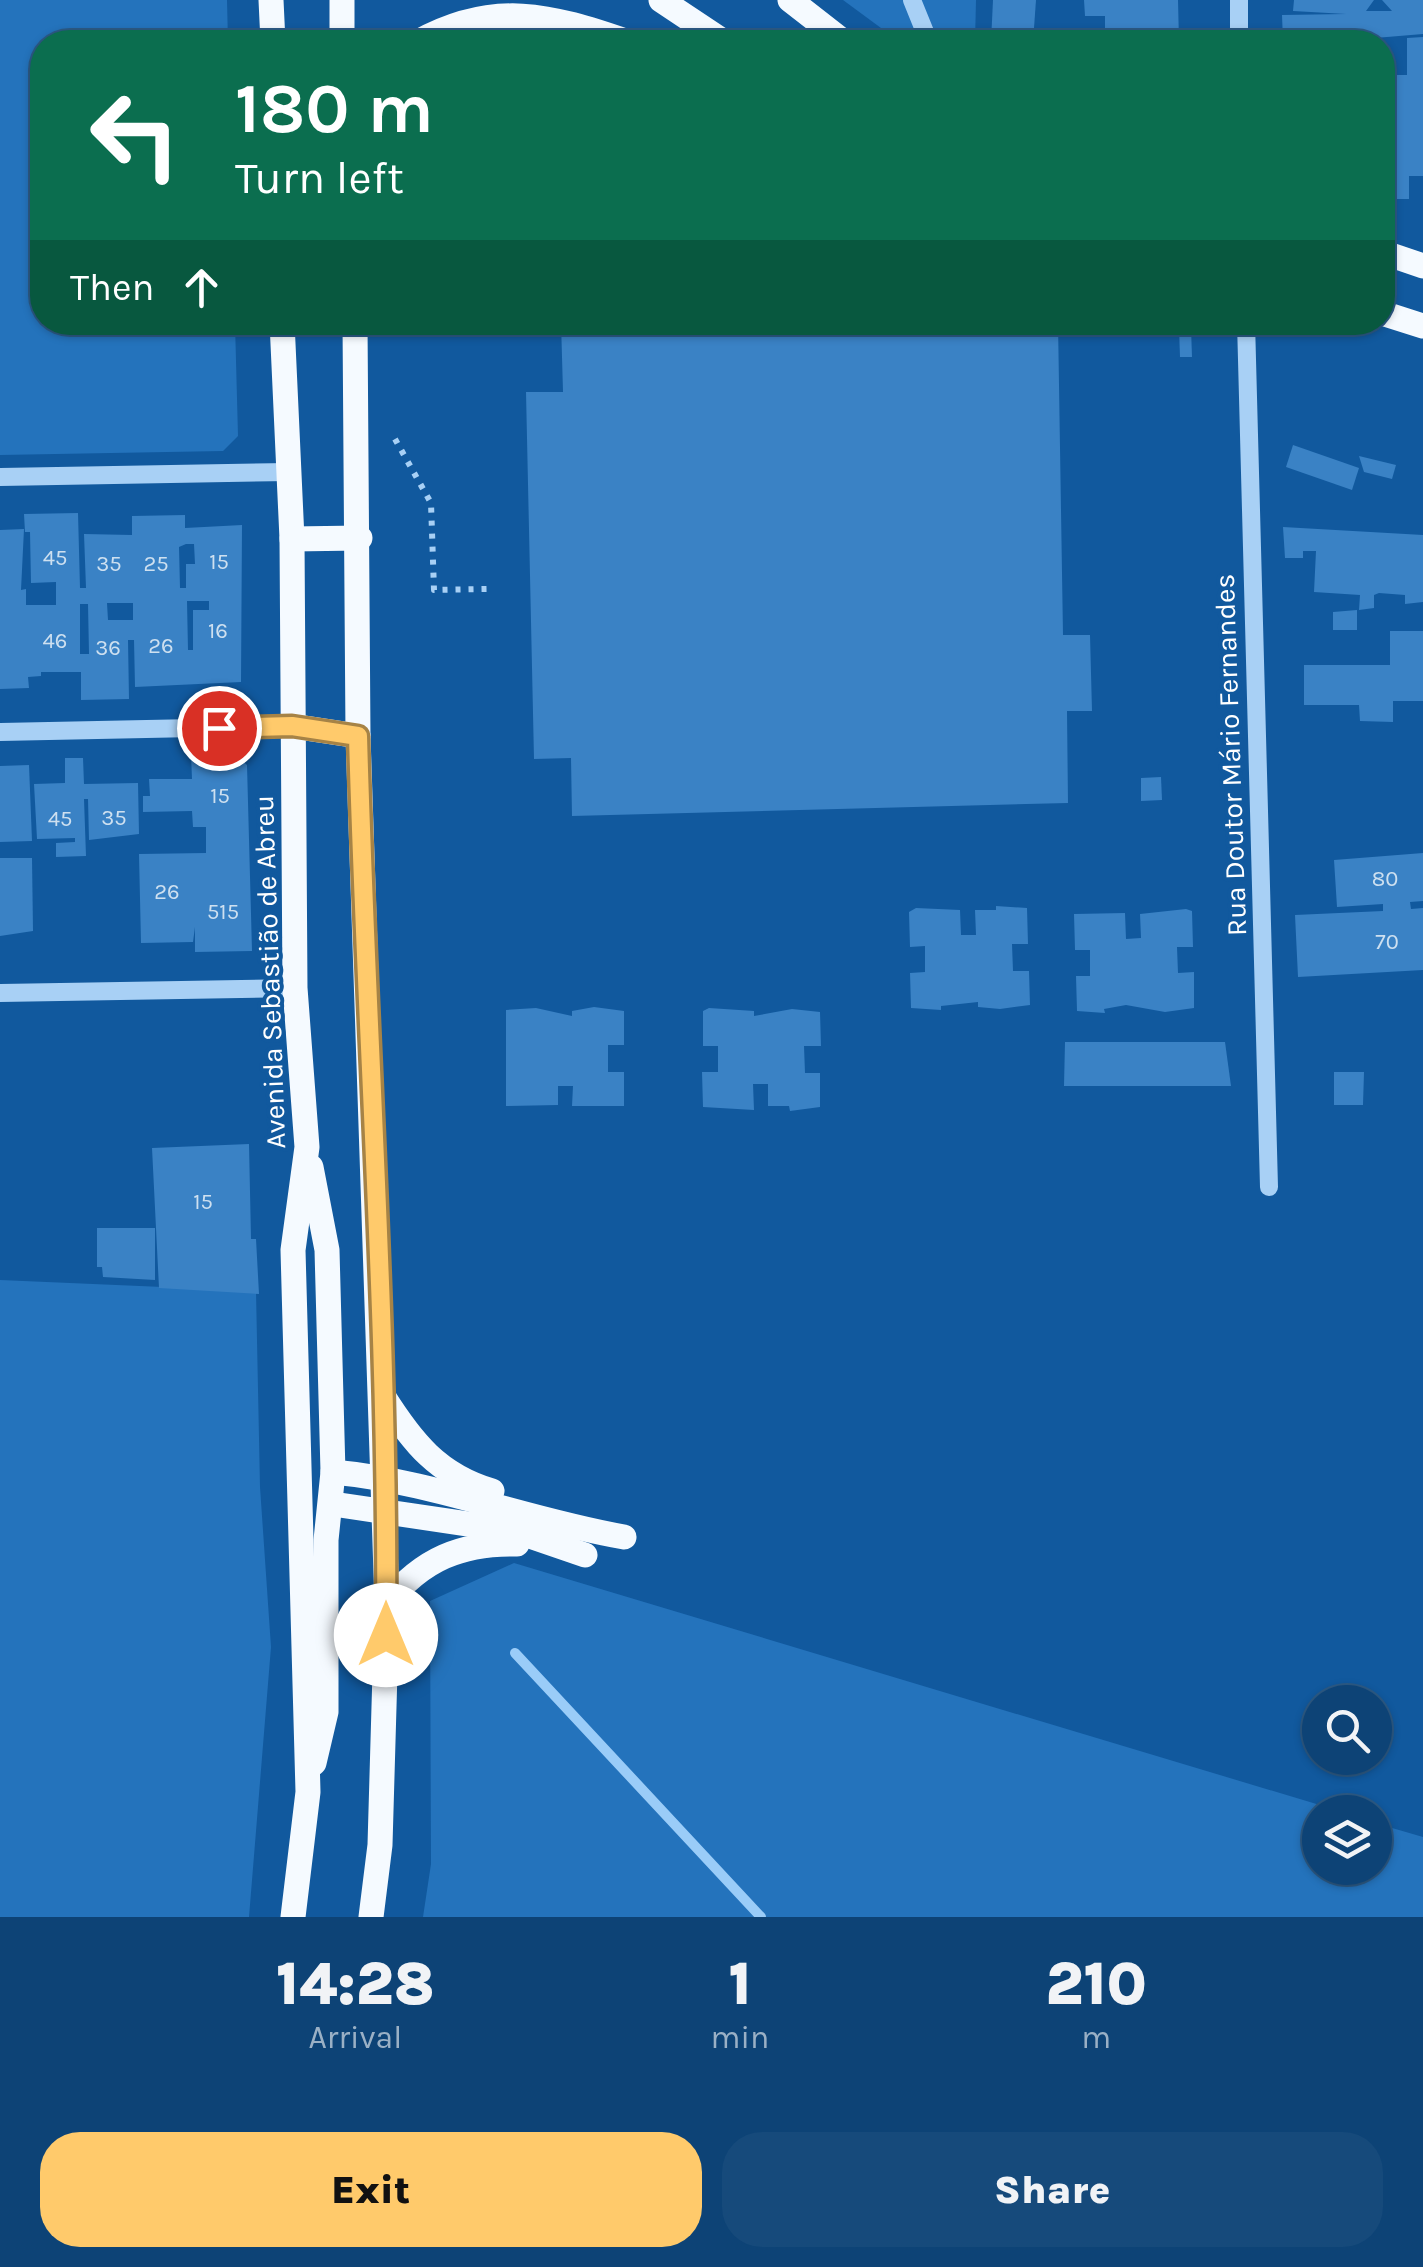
<!DOCTYPE html>
<meta charset="utf-8">
<style>
body{margin:0;font-family:Karla,sans-serif;background:#164a7b;color:#f1f3f6;height:100vh;display:flex;flex-direction:column;font-size:38px;white-space:nowrap}
*{box-sizing:border-box;margin:0}
p{font-size:32px;color:#9ab0c5}
.icon{flex:none;width:55px;height:55px;fill:none;stroke:currentColor;stroke-width:2;stroke-linecap:round;stroke-linejoin:round}
.map{position:relative;height:1917px;overflow:hidden}
.side{display:flex;flex-direction:column;background:#0d4376;flex:1}
.side>*{flex:none}
.hud{position:absolute;left:30px;top:30px;width:1365px;height:305px;border-radius:40px;box-shadow:0 2px 8px #0004,0 0 0 2px #2d5c88;background:#0b6e4f;color:#fff;overflow:hidden}
.buttons{position:absolute;left:1302px;top:1685px;display:grid;gap:20px}
.buttons a{display:grid;place-items:center;width:90px;height:90px;border-radius:50%;background:#0d4376;box-shadow:0 2px 8px #0004,0 0 0 2px #2d5c88;font-size:50px}
.pin{position:absolute;display:grid;place-items:center;width:85px;height:85px;color:#fff;margin:-42px;border:5px solid #fff;border-radius:50%;box-shadow:0 2px 10px #0007}
.me{position:absolute;width:110px;margin:-55px;rotate:0deg;stroke-linejoin:round;filter:drop-shadow(0 0 8px #0008)}
.turn{display:flex;align-items:center;gap:35px;height:210px;padding:0 40px;font-size:45px}
.turn .icon{width:130px;height:130px;stroke-width:2.5}
.turn b{display:block;font-size:70px;line-height:85px}
.then{display:flex;align-items:center;height:95px;padding:0 40px;background:#0003;gap:20px;font-size:38px}
.eta{display:flex;justify-content:space-evenly;align-items:center;height:170px;text-align:center}
.eta b{font-size:60px;font-weight:800;line-height:70px}
.primary-button{display:flex;gap:20px;margin-top:auto;padding:20px 40px}
.primary-button a{flex:1;height:115px;border-radius:40px;background:#ffca6b;color:#111;font-size:40px;font-weight:800;line-height:115px;text-align:center}
.primary-button a+a{background:#164a7b;color:#f1f3f6}
.map>svg:first-child{display:block}
</style>
<div class="map">
<svg width="1423" height="1917" viewBox="0 0 1423 1917">
<rect width="100%" height="100%" fill="#11599e"/>
<g fill="#2473bc">
<path d="M0,0H227L228,42H42V322L235,323L238,436L223,451L0,455Z"/>
<path d="M843,0H976L975,42H900Z"/>
<path d="M0,1280L256,1291L260,1487L271,1647L249,1917H0Z"/>
<path d="M514,1563L1343,1812H1320V1868H1375V1823L1423,1837V1917H423L431,1864L430,1601Z"/>
</g>
<g fill="none" stroke-linecap="round" stroke-linejoin="round">
<path stroke="#9accf8" stroke-width="10" d="M515,1653L761,1917"/>
</g>
<g fill="#3a82c5" fill-rule="evenodd">
<path d="M993,0H1036L1033,42H991Z"/>
<path d="M1084,0H1178L1179,42H1105V16H1085Z"/>
<path d="M1294,0H1374L1366,11H1392L1382,0H1423V34L1375,38V42H1287L1283,41L1282,15L1346,14L1293,11Z"/>
<path d="M1423,37V176H1409V199H1383L1382,75H1407V38Z"/>
<path d="M561,322H1058L1063,635H1090L1092,711H1067L1068,803L572,816L571,758L534,759L526,392H563Z"/>
<path d="M1179,328H1191L1192,357H1180Z"/>
<path d="M1293,445L1359,468L1352,490L1286,467Z"/>
<path d="M1359,456L1396,465L1392,479L1364,472Z"/>
<path d="M78,513L80,588H86L84,534L132,535V516L185,515V528L242,525L241,682L135,687L134,640H128L129,699L81,700V672H41V676L28,677L29,688L0,689V530L24,529L21,590L26,589V605H56V582L31,583L30,532H25L24,514ZM186,544H194L195,564H186V588H180L179,547ZM187,601H209V610H193V650H188ZM107,603H133V620H108ZM80,604H88L89,654H80Z"/>
<path d="M1283,527L1423,535V602L1405,604V595L1379,593L1374,595V608L1359,610L1360,595L1314,592L1316,551H1303V558H1285Z"/>
<path d="M1357,610V630H1333V612Z"/>
<path d="M1390,631H1423V701H1393V722L1360,721L1359,705H1304V665H1390Z"/>
<path d="M234,753L247,765L252,951L195,952V927L193,942L141,943L139,854L206,853V827H193L192,811L143,812V796H150L149,779H192L191,754Z"/>
<path d="M65,758H83L84,784L138,783L139,834L89,840L88,799H84L86,856L56,857V843L75,842V838L37,839L34,784L65,783Z"/>
<path d="M29,765L32,841L0,842V766Z"/>
<path d="M1161,777L1162,800L1141,801V778Z"/>
<path d="M1423,853V901L1410,902L1411,909L1423,908V970L1298,977L1295,915L1383,911V904L1337,907L1334,860Z"/>
<path d="M0,858H32L33,931L0,936Z"/>
<path d="M996,906L1027,908L1028,944H1012L1013,971H1029L1030,1005L1000,1009L978,1007V1002L941,1006V1010L911,1008L910,973L925,972V946L910,947L909,912L916,908L960,910L961,935H976L975,910H996Z"/>
<path d="M1186,909L1192,911L1193,947H1177L1178,973L1194,972V1008L1165,1012L1126,1005L1104,1009L1105,1013L1077,1011L1076,976H1090V950H1075L1074,914L1125,913L1126,939L1141,938L1140,914Z"/>
<path d="M594,1007L624,1011V1045H608V1072H624V1106H572L573,1086H558V1105L506,1106V1010L536,1008L572,1016V1011Z"/>
<path d="M709,1008L754,1011V1016L792,1009L820,1012L821,1046H804L805,1073H820V1107L790,1111L789,1106H768V1084H753L754,1110L703,1107L702,1072H718V1046H703V1011Z"/>
<path d="M1065,1042H1225L1231,1086H1064Z"/>
<path d="M1334,1072H1364L1363,1105H1334Z"/>
<path d="M249,1144L251,1239H256L259,1294L159,1288L152,1148Z"/>
<path d="M97,1228H155V1280L103,1277L102,1267H97Z"/>
</g>
<g fill="none" stroke-linecap="round" stroke-linejoin="round">
<path stroke="#a8d0f5" stroke-width="6" stroke-dasharray="5 8" stroke-linecap="butt" d="M395,439L431,503L434,590L488,589"/>
<g stroke="#a8d0f5" stroke-width="18">
<path d="M912,0L929,42"/>
<path d="M1239,0V42"/>
<path d="M1246,322L1269,1187"/>
<path d="M0,477L289,472"/>
<path d="M0,732L292,726"/>
<path d="M0,993L295,988"/>
</g>
<g stroke="#f5faff" stroke-width="25">
<path d="M271,0L273,42"/>
<path d="M342,0V42"/>
<path d="M661,0L724,42"/>
<path d="M790,0L844,42"/>
<path d="M418,42C494,0 550,15 628,42"/>
<path d="M1382,252L1423,266"/>
<path d="M1382,313L1423,326"/>
<path d="M282,322L292,539L295,988L307,1147L293,1250L308,1792L293,1917"/>
<path d="M355,322L358,736L387,1603L380,1845L371,1917"/>
<path d="M292,539L360,538"/>
<path d="M292,726L358,736"/>
<path d="M311,1167L327,1250L333,1472L326,1540V1712L314,1763"/>
<path d="M383,1396C412,1442 438,1475 492,1491"/>
<path d="M333,1472C432,1481 526,1520 624,1537"/>
<path d="M333,1504L515,1531L585,1555"/>
<path d="M387,1603C422,1559 461,1543 517,1544"/>
</g>
</g>
<g fill="none" stroke-linecap="round" stroke-linejoin="round">
<defs>
<path id="route" d="M219,728L292,726L358,736C366,1035 389,1335 386,1635"/>
</defs>
<use href="#route" stroke="#a68346" stroke-width="25"/>
<use href="#route" stroke="#ffca6b" stroke-width="18"/>
</g>
<g text-anchor="middle" stroke-width="8" stroke-linejoin="round" paint-order="stroke">
<g font-size="22" fill="#cee0f0">
<text x="55" y="565">45</text>
<text x="219" y="569">15</text>
<text x="109" y="571">35</text>
<text x="156" y="571">25</text>
<text x="218" y="638">16</text>
<text x="55" y="648">46</text>
<text x="161" y="653">26</text>
<text x="108" y="655">36</text>
<text x="220" y="803">15</text>
<text x="114" y="825">35</text>
<text x="60" y="826">45</text>
<text x="1385" y="886">80</text>
<text x="167" y="899">26</text>
<text x="223" y="919">515</text>
<text x="1387" y="949">70</text>
<text x="203" y="1209">15</text>
</g>
<g font-size="28" fill="#fff" stroke="#11599e">
<text transform="translate(1230 755) rotate(-92)" y="10">Rua Doutor Mário Fernandes</text>
<text transform="translate(269 972) rotate(-92)" y="10">Avenida Sebastião de Abreu</text>
</g>
</g>
</svg>
<div class="buttons">
<a><svg class="icon" aria-label="search" viewBox="0 0 24 24"><circle cx="10" cy="10" r="6"/><path d="M15 15l6 6"/></svg></a>
<a><svg class="icon" aria-label="layers" viewBox="0 0 24 24"><path d="M12 4l9 5-9 5-9-5zM3 14l9 5 9-5"/></svg></a>
</div>
<div class="pin" style="left:219px;top:728px;background:#d93025"><svg class="icon" aria-label="arrive" viewBox="0 0 24 24"><path d="M6 21V4h12l-3 4 3 4H6"/></svg></div>
<svg class="me" style="left:386px;top:1635px" viewBox="-20 -20 40 40"><circle r="19" fill="#fff"/><path d="M0-13L10 11 0 6-10 11z" fill="#ffca6b"/></svg>
<div class="hud">
<div class="turn"><svg class="icon" aria-label="left" viewBox="0 0 24 24"><path d="M17 20v-9H6M10 6l-5 5 5 5"/></svg><div><b>180 m</b>Turn left</div></div>
<div class="then">Then<svg class="icon" aria-label="ahead" viewBox="0 0 24 24"><path d="M12 20V5M6 11l6-6 6 6"/></svg></div>
</div>
</div>
<section class="side">
<div class="eta">
<div><b>14:28</b><p>Arrival</p></div>
<div><b>1</b><p>min</p></div>
<div><b>210</b><p>m</p></div>
</div>
<div class="primary-button"><a>Exit</a><a>Share</a></div>
</section>
